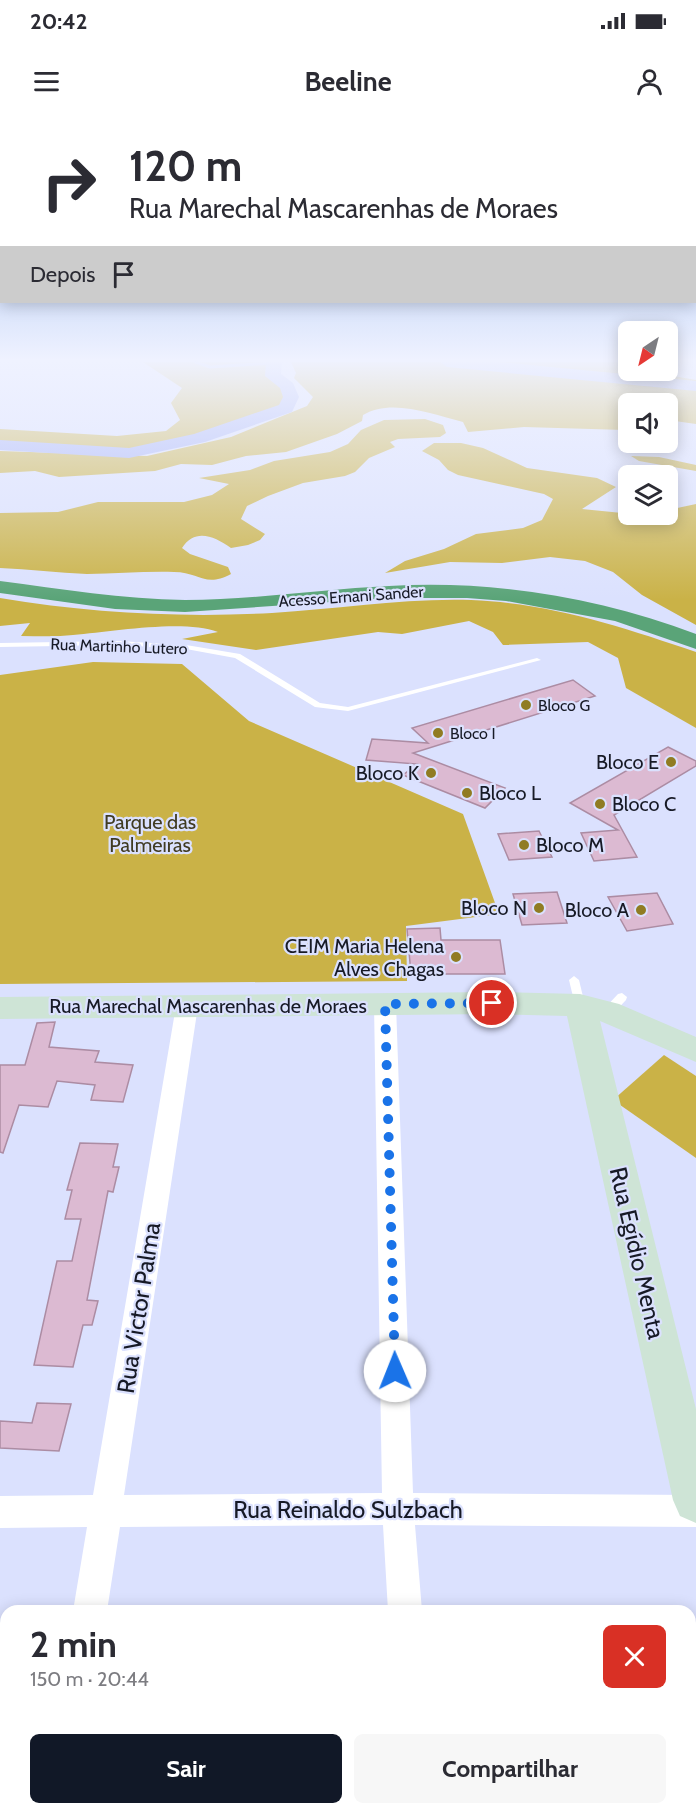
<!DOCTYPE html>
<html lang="pt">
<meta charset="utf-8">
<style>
body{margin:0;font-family:Cabin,sans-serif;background:#f7f7f7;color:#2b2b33;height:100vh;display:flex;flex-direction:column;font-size:22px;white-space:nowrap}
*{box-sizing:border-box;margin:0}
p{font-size:20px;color:#7c7c81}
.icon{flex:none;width:33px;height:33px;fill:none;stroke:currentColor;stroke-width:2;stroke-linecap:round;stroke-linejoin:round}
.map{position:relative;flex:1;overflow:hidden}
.drawer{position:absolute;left:0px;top:1485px;width:696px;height:210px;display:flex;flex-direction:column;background:#fff;border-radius:18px 18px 0 0;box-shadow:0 3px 15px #0003}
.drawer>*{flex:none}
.hud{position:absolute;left:0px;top:0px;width:696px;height:183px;box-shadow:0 3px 15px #0003;background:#fff;color:#2b2b33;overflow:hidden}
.needle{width:39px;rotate:215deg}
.tools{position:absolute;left:618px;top:201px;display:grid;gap:12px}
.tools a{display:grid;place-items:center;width:60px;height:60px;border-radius:9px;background:#fff;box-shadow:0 3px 15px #0003;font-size:30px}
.pin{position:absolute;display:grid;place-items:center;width:51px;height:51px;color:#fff;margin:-26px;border:3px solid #fff;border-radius:50%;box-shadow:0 2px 6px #0007}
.me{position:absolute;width:66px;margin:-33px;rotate:359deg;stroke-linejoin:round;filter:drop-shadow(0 0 4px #0008)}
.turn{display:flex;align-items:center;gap:21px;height:126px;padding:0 30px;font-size:27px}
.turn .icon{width:78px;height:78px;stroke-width:2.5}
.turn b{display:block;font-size:42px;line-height:51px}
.then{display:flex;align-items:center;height:57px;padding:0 30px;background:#0003;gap:12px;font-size:22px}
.round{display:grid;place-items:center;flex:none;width:63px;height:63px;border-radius:9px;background:#f7f7f7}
.headline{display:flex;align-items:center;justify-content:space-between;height:102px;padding:0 30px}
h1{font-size:36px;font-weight:700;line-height:45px}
.cta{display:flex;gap:12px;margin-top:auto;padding:12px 30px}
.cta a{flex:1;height:69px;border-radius:9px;background:#111827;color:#fff;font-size:24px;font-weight:700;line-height:69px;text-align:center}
.cta a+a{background:#f7f7f7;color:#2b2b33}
.status{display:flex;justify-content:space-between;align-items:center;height:42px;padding:0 30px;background:#fff;direction:ltr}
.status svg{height:16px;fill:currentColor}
header{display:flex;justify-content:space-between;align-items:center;height:78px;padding:0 30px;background:#fff;font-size:27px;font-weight:700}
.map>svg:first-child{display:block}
</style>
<div class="status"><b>20:42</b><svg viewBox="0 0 49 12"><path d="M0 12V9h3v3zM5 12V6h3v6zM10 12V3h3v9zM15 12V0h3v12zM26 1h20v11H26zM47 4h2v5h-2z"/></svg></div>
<header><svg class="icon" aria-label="menu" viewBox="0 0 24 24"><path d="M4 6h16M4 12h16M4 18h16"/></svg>Beeline<svg class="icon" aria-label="person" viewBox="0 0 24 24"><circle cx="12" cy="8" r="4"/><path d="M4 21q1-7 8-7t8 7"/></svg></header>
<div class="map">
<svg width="696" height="1695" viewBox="0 0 696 1695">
<rect width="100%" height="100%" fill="#dbe1fe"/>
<g fill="#cab247">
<path d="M143,242H274L273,256L287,266L291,277L286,288L199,318L129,333L0,325V309L117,316L166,311L180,300L171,283L182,268Z"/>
<path d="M291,242H628V250L645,251L696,260V304L668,300V284H628V308L625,310L524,307L468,312L463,302C432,294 391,278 363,295L362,301L337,314L286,332L246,336L212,345L181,344L155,351L59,357L35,351L0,353V331L147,336L231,317L307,286L313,277L294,258L296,253Z"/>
<path d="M425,299L443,305L446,313L440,317L398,319L390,322L395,327L369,338L355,352L345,356L303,363L268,376L247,386L241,399L265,414L260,420L248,425L231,428C214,416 195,408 182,428L190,434L228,447L231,454C205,468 199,452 174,452C146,451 116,454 87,454C58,453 29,449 0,448V393L58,392L98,382H184L212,375L229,364L199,358L250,350L274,341L330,332L348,324L361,310L384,300Z"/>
<path d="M434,323H461L483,328L527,348L597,358L616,367L582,389L642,395L668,394V390L696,384V505L642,475L613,452L585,441L550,437L502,443L450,442L385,453L405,441L444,429L476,414L523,408L542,400L553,379L544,374L458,355L448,350L439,340L422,331Z"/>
<path d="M631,336L659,337L696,345V351L639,341Z"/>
<path d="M0,478C90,493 181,498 272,493C339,489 404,478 471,480C549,483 623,507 696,532V608L626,568L618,538L588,522L503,525L493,512L469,501L402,514L378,512L256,530L182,519L218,512C182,499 113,512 73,515C56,517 39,516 21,516L30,503L0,506Z"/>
<path d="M93,542L182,544L249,601L463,694L499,794L406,806L407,861L0,864V555Z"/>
<path d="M664,935L696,956V1038L613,980Z"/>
</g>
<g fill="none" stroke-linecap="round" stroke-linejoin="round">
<path stroke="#a4b0f6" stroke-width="3" d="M196,242L210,247L273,243"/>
<g fill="#a4b0f6" fill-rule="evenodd">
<path d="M266,242H282L281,254L293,263L299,277L292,292L205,322L129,338L0,330V320L129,328L194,314L279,285L283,277L280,268L265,256Z"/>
<path d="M440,242H499L696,261V271L447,247Z"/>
</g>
</g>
<g fill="#dcbad2" stroke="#ac8ca3" stroke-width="1.5">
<path d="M573,560L595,576L413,633L505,668L485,688L403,655L417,644L366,640L372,619L428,623L412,608Z"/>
<path d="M668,627L696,641V646L614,695L637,737L594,741L581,713L618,710L570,683Z"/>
<path d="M539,711L552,737L509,740L498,714Z"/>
<path d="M557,772L567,803L522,805L513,774Z"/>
<path d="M657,773L673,804L627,811L608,777Z"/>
<path d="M440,808L441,820H500L505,854H411L407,809Z"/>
<path d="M55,902L49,927L99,931L95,942L133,945L123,982L91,980L95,965L57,961L48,987L19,985L3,1033L0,1032V945H25L37,903Z"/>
<path d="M80,1023L118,1024L113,1047H119L113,1072L108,1071L87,1180L98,1181L92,1205H83L73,1247L34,1245L57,1141H72L81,1099H65L72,1070H67Z"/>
<path d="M37,1283L71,1284L59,1331L0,1328V1301L32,1303Z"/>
</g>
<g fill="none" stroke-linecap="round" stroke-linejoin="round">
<g fill="#fff" fill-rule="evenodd">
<path d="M118,521L186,525L240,534L320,583L348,587L537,538L541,540L348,591L315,587L235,538L186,529L118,525L0,527V523Z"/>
<path d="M574,856L579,860L585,885L584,888H576L575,885L569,860Z"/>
<path d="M622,873L627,877L626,880L612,895H604L603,892L604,889L618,874Z"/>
</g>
<g fill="#fff" fill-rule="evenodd">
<path d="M385,876L393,878L396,884L413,1373L696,1375V1407L415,1405L422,1491H388L383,1405L120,1407L107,1491H73L87,1407L0,1408V1376L93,1375L176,886L179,880L187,878L195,880L198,886L124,1375L382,1373L374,884L377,878Z"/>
<path d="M39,1689H77L76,1695H38Z"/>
<path d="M398,1689H436L437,1695H399Z"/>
</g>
<path fill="#cee4d6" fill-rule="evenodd" d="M492,872L580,874L619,884L696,917V942L600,901L696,1289V1403L680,1396L673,1380L567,896L492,894L0,899V877Z"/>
<path fill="#5aa478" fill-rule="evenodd" d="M0,461C61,469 123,479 185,480C253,480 321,469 389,466C494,460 598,477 696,514V529L615,501L506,481L467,478H389L185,492L115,489L0,473Z"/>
</g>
<linearGradient id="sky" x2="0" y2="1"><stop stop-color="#8db2ee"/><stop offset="0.5" stop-color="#eff2ff"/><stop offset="1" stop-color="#eff2ff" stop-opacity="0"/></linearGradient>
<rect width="696" height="480" fill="url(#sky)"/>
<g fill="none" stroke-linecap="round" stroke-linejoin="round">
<path stroke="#1a73e8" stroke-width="10" stroke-dasharray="0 18" d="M395,1251L385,884L492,883"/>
</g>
<g fill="#907c23" stroke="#dbe1fe" stroke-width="2">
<circle cx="526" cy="585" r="6"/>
<circle cx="438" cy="613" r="6"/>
<circle cx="671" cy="642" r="6"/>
<circle cx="431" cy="653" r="6"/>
<circle cx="467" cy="673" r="6"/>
<circle cx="600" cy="684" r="6"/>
<circle cx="524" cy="725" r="6"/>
<circle cx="539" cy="788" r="6"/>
<circle cx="641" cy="790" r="6"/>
<circle cx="456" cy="837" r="6"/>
</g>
<g text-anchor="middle" stroke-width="4.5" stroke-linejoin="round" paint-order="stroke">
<g font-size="16" fill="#171a26" stroke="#dbe1fe">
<text transform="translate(351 476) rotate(-4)" y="6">Acesso Ernani Sander</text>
<text transform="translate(119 526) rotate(2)" y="6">Rua Martinho Lutero</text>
</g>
<g font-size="16" fill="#171a26" stroke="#dbe1fe" text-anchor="start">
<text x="538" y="591">Bloco G</text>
<text x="450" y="619">Bloco I</text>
</g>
<g font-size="20" fill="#171a26" stroke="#dbe1fe" text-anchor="end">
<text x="659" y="649">Bloco E</text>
<text x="419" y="660">Bloco K</text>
<text x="479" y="680" text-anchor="start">Bloco L</text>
<text x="612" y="691" text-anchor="start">Bloco C</text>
<text x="536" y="732" text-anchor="start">Bloco M</text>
<text x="527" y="795">Bloco N</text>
<text x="629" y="797">Bloco A</text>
<text x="444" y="833">CEIM Maria Helena<tspan x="444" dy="23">Alves Chagas</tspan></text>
</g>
<g font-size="20" fill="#403b22" stroke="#dbe1fe">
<text x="150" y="709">Parque das<tspan x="150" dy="23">Palmeiras</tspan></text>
</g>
<g font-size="20" fill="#171a26" stroke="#dbe1fe">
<text x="208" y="893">Rua Marechal Mascarenhas de Moraes</text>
</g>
<g font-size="24" fill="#171a26" stroke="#dbe1fe">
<text transform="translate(637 1133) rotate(77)" y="8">Rua Egídio Menta</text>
<text transform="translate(139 1188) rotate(-81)" y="8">Rua Victor Palma</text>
<text x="348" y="1398">Rua Reinaldo Sulzbach</text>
</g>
</g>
</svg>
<div class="tools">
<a><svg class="needle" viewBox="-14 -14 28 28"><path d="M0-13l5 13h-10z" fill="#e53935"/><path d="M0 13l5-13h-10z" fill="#7c7c81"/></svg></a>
<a><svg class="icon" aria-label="sound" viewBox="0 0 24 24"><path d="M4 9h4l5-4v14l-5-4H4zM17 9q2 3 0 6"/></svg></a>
<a><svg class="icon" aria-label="layers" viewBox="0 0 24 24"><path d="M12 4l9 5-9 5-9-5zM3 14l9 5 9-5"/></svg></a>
</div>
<div class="pin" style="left:492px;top:883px;background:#d93025"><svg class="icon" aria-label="arrive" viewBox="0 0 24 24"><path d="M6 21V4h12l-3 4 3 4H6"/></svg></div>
<svg class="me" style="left:395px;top:1251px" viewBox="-20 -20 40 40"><circle r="19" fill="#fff"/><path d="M0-13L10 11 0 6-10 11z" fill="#1a73e8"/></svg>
<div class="hud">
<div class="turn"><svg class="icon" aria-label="right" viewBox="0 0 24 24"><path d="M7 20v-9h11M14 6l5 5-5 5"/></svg><div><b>120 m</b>Rua Marechal Mascarenhas de Moraes</div></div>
<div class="then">Depois<svg class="icon" aria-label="arrive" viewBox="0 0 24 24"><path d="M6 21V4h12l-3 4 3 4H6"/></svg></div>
</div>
<section class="drawer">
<div class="headline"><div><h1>2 min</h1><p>150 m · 20:44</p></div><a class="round" style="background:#d93025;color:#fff"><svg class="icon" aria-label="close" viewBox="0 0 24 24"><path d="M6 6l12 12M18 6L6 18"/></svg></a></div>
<div class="cta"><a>Sair</a><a>Compartilhar</a></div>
</section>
</div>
